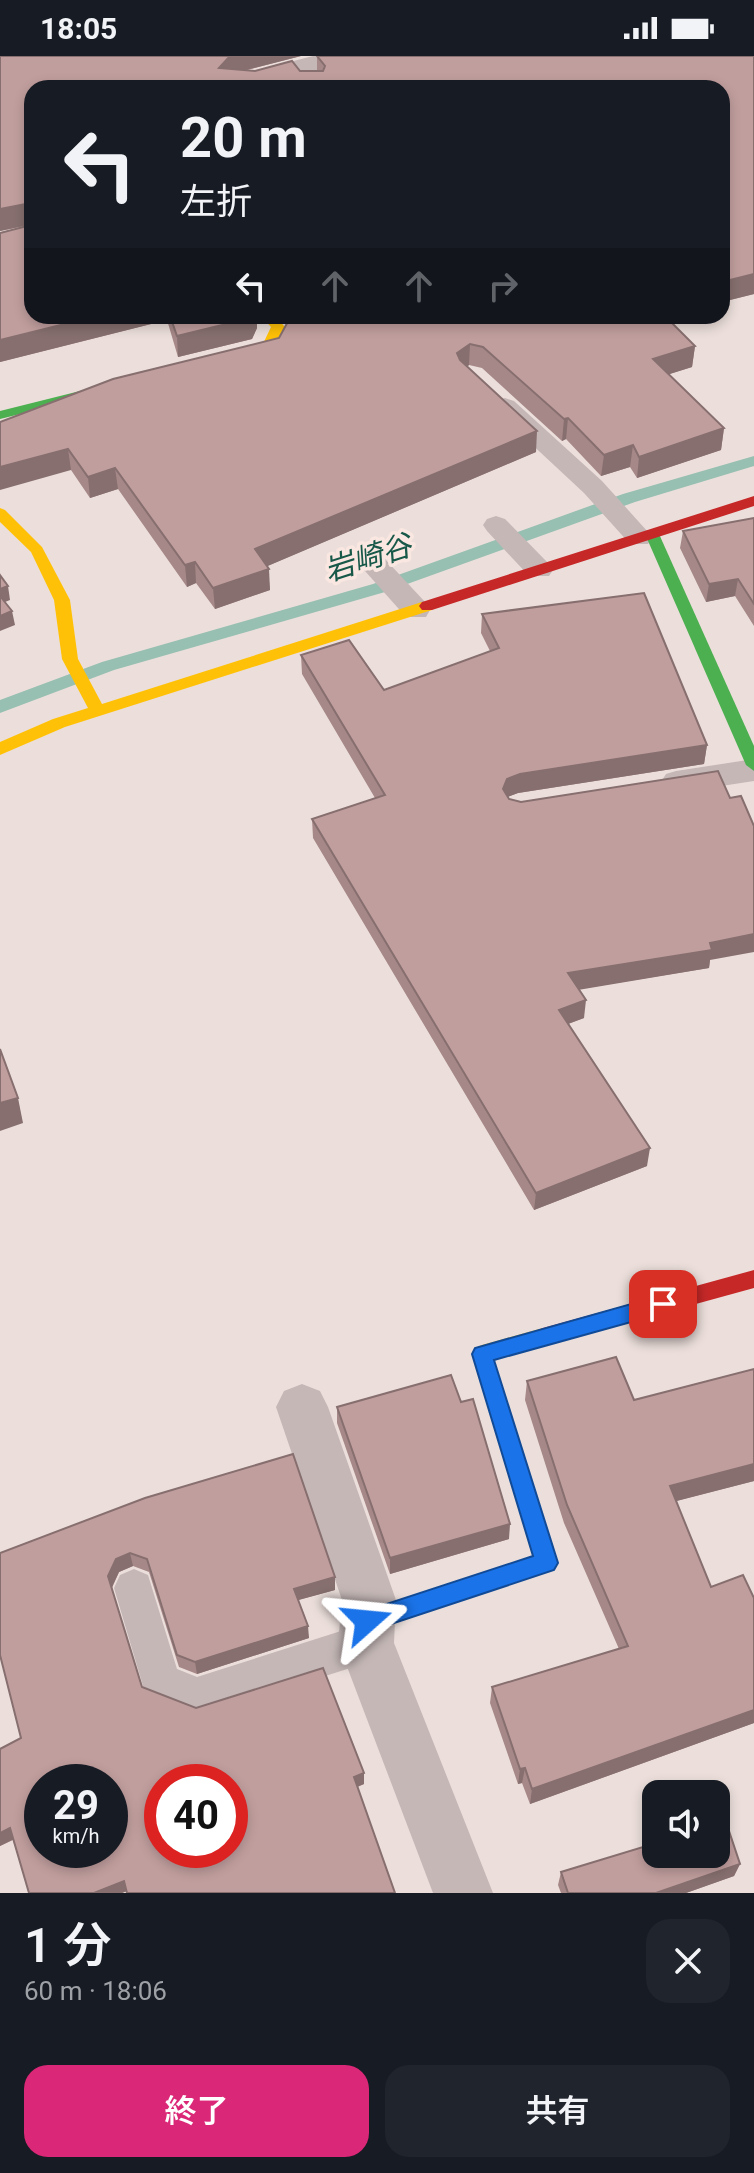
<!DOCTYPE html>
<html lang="ja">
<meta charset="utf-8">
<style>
body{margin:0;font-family:Roboto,"Noto Sans JP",sans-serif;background:#20242c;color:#f1f3f6;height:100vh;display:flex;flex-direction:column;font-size:30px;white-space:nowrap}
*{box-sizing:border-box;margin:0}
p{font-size:26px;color:#9ea1a6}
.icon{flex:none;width:44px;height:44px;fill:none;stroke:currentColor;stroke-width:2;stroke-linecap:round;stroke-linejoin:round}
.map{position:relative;height:1837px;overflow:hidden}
.drawer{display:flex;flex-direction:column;background:#171b24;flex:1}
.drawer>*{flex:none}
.banner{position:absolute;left:24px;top:24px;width:706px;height:244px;border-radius:24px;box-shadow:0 4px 12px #0003;background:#171b24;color:#f1f3f6;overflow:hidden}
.fabs{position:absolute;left:642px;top:1724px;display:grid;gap:16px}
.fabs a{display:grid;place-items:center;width:88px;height:88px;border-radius:16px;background:#171b24;box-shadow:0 4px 12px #0003;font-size:40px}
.speed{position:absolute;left:24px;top:1708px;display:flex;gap:16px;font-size:40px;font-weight:700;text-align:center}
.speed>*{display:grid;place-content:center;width:104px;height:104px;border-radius:50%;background:#171b24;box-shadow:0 4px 12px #0003;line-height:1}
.speed small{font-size:20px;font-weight:400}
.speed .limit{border:12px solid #d22;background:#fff;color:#111}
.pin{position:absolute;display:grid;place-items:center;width:68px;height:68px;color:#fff;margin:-34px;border-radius:16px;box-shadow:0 4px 12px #0006}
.me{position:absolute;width:88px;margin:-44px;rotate:72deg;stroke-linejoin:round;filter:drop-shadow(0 0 6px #0008)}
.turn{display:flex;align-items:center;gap:28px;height:168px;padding:0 24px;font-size:36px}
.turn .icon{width:104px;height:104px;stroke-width:2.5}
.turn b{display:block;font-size:56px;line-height:68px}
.lanes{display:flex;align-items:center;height:76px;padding:0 24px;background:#0003;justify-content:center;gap:40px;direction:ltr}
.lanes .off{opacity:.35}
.round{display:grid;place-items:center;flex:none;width:84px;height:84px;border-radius:24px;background:#20242c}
.overview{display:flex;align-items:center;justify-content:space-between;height:136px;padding:0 24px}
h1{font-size:48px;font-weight:600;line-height:60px}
.cta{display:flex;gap:16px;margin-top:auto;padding:16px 24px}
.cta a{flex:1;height:92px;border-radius:24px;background:#db2777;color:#fff;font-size:32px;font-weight:600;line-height:92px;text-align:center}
.cta a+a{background:#20242c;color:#f1f3f6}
.status{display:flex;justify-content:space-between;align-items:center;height:56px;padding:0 40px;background:#171b24;direction:ltr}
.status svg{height:22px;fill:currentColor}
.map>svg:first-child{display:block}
</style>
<div class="status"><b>18:05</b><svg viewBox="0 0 49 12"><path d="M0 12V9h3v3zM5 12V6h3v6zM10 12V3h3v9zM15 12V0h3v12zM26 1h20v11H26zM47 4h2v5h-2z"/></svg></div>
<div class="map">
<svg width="754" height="1837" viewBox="0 0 754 1837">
<rect width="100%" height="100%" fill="#ecdfdb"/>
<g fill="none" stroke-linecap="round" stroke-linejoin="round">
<path fill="#97bfb2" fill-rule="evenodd" d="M754,400V410L635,446L385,536L114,614L0,657V644L102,606L373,528L623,438Z"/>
<g fill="#c4b7b6" fill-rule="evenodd">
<path d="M505,342L514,345L602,425L648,476L652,482L648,488H630L584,437L496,355L492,350L496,345Z"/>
<path d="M496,460L505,463L549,508L553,514L549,520H529L487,475L483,469L487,463Z"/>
<path d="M375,500L385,503L426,547L430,554L426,561H406L365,515L362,509L365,503Z"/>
<path d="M754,703V725L676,737L666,734L661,726L666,718L676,715Z"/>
<path d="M134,1513L148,1519L177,1613L197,1621L366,1567L380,1573L386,1587L380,1601L366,1607L197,1661L146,1640L114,1532L120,1519Z"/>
</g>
<g fill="#c4b7b6" fill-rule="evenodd">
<path d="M313,0H361L357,6L256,32H223L235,20Z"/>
<path d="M302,1328L320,1335L328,1351L396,1544L394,1587L493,1837H433L338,1587L342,1544L276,1351L284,1335Z"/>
</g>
<g fill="#4caf50" fill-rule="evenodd">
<path d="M112,327L119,331L117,334L0,363V355Z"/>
<path d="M652,473L659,478L754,690V715L746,709L645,478Z"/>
</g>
<g fill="#ffc107" fill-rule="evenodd">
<path d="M261,260H275L285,271L272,296L213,308V302L262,290L271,271Z"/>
<path d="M0,452L5,454L42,491L70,544L78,603L102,648L422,546H432L435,550L432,554L65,671L0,699V686L53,663L88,652L62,603L54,544L31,496L0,466Z"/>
<path d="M543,1272L550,1275L553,1281L550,1287L494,1304L557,1507L554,1514L367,1576L359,1573L356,1565L359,1557L533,1501L472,1298L475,1292L482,1289Z"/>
</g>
<g fill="#c62828" fill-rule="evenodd">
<path d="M754,440V450L432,554H422L419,550L422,546Z"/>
<path d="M754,1214V1232L543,1290L536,1287L533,1281L536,1275L543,1272Z"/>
</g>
</g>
<g fill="#a68888">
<path d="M0,0H301L247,14L300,15H317V0H754V238L722,246V32L32,260H257V272L252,283L178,301L167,264L0,306V177L31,169L0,175Z"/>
<path d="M290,260H665L695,290L692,311L669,318L724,372L721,394L637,422L630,411L601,420L566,383L562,385L482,312L469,309L467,311L536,396L267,510L270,534L215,553L196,527L187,531L118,433L90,442L71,414L0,366L279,282L291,261Z"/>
<path d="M754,462V570L735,540L706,546L680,492L683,475Z"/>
<path d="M482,558L707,689L704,708L518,737L507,741L710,904L709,912L579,933L584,962L568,968L647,1110L534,1154L313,782L312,763L375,742L302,618L301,599L384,634L490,595L481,577Z"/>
<path d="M754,1313V1425L676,1445L711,1531L754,1542V1667L530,1748L522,1727L518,1728L490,1647L492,1631L619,1593L564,1467L525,1344L527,1325L634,1344Z"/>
<path d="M337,1351L509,1483L390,1518L337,1367Z"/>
<path d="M145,1442L335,1521V1534L298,1544L309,1582L197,1618L179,1611L149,1516L133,1510L119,1516L112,1532L142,1631L364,1717V1728L122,1837H29L13,1784L0,1790V1693L21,1682Z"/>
<path d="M740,1808L734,1820L686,1837H561L558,1829L561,1816Z"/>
</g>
<g fill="#876f6f">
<path d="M230,0H301L234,17L219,12Z"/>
<path d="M31,147L32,168L0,175V153Z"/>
<path d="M754,218V238L722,246V226Z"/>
<path d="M97,260H166L167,264L0,306V284Z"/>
<path d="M252,260H257V272L252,283L178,301L177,280Z"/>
<path d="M470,288L469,309L456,318L457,297Z"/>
<path d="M695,290L692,311L651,324L653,303Z"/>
<path d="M568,362L566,383L562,385L564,363Z"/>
<path d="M724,372L721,394L637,422L639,401Z"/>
<path d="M537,375L536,396L256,515L255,493Z"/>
<path d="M633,389L630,411L601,420L604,399Z"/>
<path d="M68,393L71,414L0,434V411Z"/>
<path d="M115,412L118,433L90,442L88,421Z"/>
<path d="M195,506L196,527L187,531L185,509Z"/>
<path d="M269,513L270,534L215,553L213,532Z"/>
<path d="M738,523L735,540L706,546L709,528Z"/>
<path d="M8,530L10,544L0,548V533Z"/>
<path d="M12,555L15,569L0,575V560Z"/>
<path d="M707,689L704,708L518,737L505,742L503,733L507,723L520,718Z"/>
<path d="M754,878V896L710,904L709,912L566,936L568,917Z"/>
<path d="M586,944L584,962L557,972L559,954Z"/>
<path d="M18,1042L23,1067L0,1075V1047Z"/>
<path d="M650,1092L647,1110L534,1154L536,1137Z"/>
<path d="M754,1408V1425L665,1448L670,1430Z"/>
<path d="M510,1468L509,1483L390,1518V1502Z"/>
<path d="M130,1497L133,1510L119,1516L111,1533L108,1520L116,1503Z"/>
<path d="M335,1521V1534L295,1545L294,1533Z"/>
<path d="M308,1570L309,1582L197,1618L195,1606Z"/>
<path d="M754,1654V1667L530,1748L532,1733Z"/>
<path d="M525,1712L522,1727L518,1728L520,1713Z"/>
<path d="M364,1717V1728L354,1732V1721Z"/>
<path d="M10,1772L14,1783L0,1790V1777Z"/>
<path d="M740,1808L734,1820L686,1837H656Z"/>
<path d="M124,1825L127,1835L122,1837H94Z"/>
</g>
<g fill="#c19e9e" stroke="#876f6f" stroke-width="2" fill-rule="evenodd">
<path d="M0,0H230L219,12L255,15L292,5L300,15H323L325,10L317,0H754V218L722,226V32H32V260H97L0,284V177L31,169V147L0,153Z"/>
<path d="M170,260H252L251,262L177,280Z"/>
<path d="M291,260H665L695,290L653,303L724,372L639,401L633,389L604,399L568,362L564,363L483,291L470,288L457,297L460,304L537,375L255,493L269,513L213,532L195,506L185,509L115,412L88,421L68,393L0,411V366L113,323L279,282Z"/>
<path d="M754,462V548L738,523L709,528L683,475Z"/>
<path d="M0,519L8,530L0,533Z"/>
<path d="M644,537L707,689L520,718L507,723L503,733L509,743L521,746L718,715L730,742L741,740L754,770V878L710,887L712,894L568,917L586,944L559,954L650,1092L536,1137L312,763L385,739L301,599L349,584L384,634L499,592L482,558Z"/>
<path d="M0,540L12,555L0,560Z"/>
<path d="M0,993L18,1042L0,1047Z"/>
<path d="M616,1301L634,1344L754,1313V1408L670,1430L711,1531L743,1519L754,1542V1654L532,1733L525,1712L520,1713L492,1631L628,1590L567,1449L527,1325Z"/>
<path d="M451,1319L461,1346L473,1343L510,1468L390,1502L337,1351Z"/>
<path d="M293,1398L335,1521L294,1533L308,1570L195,1606L177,1599L147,1503L130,1497L116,1503L108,1520L142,1631L196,1652L323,1612L364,1717L354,1721L395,1837H127L124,1825L94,1837H29L10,1772L0,1777V1693L21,1682L0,1599V1497L145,1442ZM42,1726H110V1794H42ZM162,1726H230V1794H162Z"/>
<path d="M726,1766L740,1808L656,1837H568L561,1816L656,1787V1798H716V1769Z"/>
</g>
<path fill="#1a73e8" stroke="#114b97" stroke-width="2" d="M663,1239L674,1248L671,1255L494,1304L558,1507L554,1514L367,1576L359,1573L356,1565L359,1557L533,1500L472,1298L475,1292Z"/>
<g text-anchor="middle" stroke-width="7" stroke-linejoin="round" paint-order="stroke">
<g font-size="30" font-style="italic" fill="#175848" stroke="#fae7e1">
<text transform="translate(368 502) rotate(-18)" y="10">岩崎谷</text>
</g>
</g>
</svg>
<div class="fabs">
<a><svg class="icon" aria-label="sound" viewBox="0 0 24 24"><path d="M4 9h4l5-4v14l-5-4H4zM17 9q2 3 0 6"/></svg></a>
</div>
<div class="speed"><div>29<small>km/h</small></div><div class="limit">40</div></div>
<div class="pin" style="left:663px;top:1248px;background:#d93025"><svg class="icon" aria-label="arrive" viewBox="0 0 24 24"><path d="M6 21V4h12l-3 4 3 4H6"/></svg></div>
<svg class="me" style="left:367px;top:1565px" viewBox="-20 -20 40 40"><path d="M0-17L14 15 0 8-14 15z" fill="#1a73e8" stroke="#fff" stroke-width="4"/></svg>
<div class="banner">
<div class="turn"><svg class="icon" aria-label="left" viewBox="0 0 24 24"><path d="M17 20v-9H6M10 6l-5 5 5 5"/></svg><div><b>20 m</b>左折</div></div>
<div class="lanes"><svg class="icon" aria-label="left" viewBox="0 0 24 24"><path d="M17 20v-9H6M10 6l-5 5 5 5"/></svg><svg class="icon off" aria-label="ahead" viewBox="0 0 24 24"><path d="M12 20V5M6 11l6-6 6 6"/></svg><svg class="icon off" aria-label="ahead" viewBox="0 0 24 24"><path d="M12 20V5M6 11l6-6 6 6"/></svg><svg class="icon off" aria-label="right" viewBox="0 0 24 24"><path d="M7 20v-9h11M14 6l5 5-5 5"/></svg></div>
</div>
</div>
<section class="drawer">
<div class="overview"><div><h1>1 分</h1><p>60 m · 18:06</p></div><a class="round"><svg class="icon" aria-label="close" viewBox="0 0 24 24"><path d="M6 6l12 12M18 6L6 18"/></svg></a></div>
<div class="cta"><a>終了</a><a>共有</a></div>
</section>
